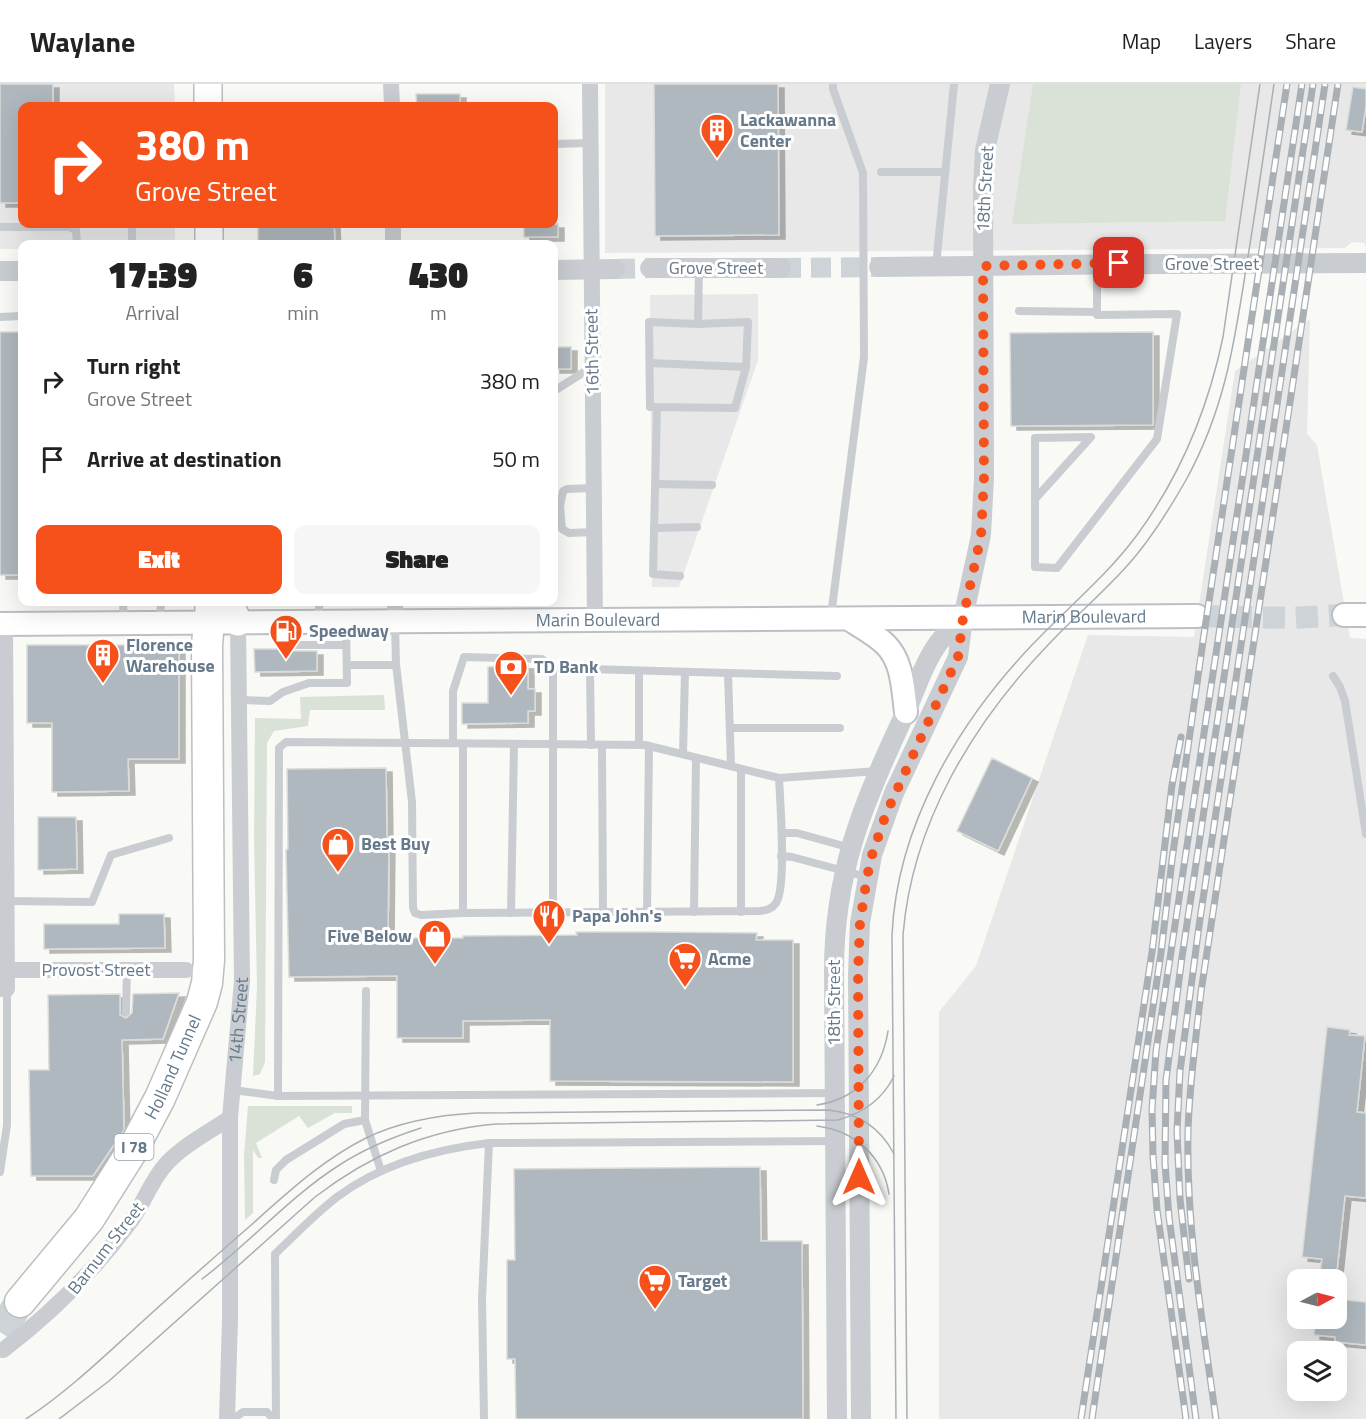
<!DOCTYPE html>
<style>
body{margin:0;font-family:"Titillium Web",sans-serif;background:#f6f6f6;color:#222;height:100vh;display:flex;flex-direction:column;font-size:22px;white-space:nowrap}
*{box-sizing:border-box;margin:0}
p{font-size:20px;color:#767676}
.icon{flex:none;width:33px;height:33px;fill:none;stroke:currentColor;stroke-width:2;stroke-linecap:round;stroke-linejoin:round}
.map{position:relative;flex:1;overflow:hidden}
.panel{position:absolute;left:18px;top:156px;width:540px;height:366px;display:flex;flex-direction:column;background:#fff;border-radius:12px;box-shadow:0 6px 24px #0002}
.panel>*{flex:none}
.banner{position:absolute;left:18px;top:18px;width:540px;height:126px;border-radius:12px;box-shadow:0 6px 24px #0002;background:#f6511a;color:#fff;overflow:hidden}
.needle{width:39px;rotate:83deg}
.tools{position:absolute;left:1287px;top:1185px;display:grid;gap:12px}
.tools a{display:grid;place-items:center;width:60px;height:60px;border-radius:12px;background:#fff;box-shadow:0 6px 24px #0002;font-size:30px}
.pin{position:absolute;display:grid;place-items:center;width:51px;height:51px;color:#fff;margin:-26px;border-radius:12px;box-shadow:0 3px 9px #0006}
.me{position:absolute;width:66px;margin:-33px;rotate:0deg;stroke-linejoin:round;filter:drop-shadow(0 0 4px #0008)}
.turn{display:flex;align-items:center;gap:21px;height:126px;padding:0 18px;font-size:27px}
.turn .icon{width:78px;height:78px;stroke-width:2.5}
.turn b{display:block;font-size:42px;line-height:51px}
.eta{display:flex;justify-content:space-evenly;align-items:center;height:102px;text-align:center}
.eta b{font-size:36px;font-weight:800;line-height:42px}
.primary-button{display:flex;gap:12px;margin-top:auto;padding:12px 18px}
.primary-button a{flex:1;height:69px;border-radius:12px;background:#f6511a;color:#fff;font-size:24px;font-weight:800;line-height:69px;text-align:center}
.primary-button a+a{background:#f6f6f6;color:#222}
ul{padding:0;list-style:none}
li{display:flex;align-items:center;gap:18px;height:78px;padding:0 18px}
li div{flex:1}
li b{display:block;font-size:22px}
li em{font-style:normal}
header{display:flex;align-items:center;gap:36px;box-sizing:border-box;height:84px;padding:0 30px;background:#fff;border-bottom:2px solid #e0e0e0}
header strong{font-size:28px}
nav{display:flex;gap:33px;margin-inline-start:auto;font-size:21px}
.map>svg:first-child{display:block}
</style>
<header>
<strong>Waylane</strong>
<nav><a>Map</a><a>Layers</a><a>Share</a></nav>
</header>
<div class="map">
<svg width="1366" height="1335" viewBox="0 0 1366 1335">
<defs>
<filter id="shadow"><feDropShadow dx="6" dy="4" stdDeviation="0" flood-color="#0004"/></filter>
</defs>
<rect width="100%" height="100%" fill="#f9f9f6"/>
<g fill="#e7e8e7" fill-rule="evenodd">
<path d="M0,0H174L175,22H22V140H175V160H22V165H0Z"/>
<path d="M605,0H1366V163L1364,159L1352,158L1345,164L605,169Z"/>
<path d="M758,210V276L679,503H652L650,211Z"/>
<path d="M1310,235L1307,350L1317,361L1350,554L1366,555V1335H939V928L976,882L1088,551L1194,553L1235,287ZM1298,1196H1336V1234H1298ZM1298,1268H1336V1306H1298Z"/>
</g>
<g fill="#dae2d7">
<path d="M1033,0H1241L1225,137L1012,140Z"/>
<path d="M384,611L385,626H310L308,642L274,647L267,659L265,978L260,990L253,992L257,903L254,755L255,634L301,635L300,613Z"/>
<path d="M248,1022H352V1029H335L308,1044L299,1032L256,1059L262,1074H258L253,1066V1129L245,1136L244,1071Z"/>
</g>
<g fill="#afb8be" stroke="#dbdbd9" stroke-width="1.5" filter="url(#shadow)">
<path d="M0,0H53V22H22V119H0Z"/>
<path d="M654,0H778L779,151L655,152Z"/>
<path d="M1353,3L1366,5V22L1362,48L1346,46Z"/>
<path d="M416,10H460V22H417Z"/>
<path d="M258,140H334L335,160H258Z"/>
<rect x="524" y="140" width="34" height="13"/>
<rect x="0" y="248" width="22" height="243"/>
<path d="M1153,248V341L1011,342L1010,249Z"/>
<rect x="554" y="263" width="17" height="22"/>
<path d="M27,561H179V675H128L129,707L52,708V639H27Z"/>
<path d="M254,565H289L294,567H317V587L255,588Z"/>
<path d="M503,580L528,581V605H535V627H528V639L462,640V619H488V583L503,582Z"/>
<path d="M992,674L1032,694L998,767L957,747Z"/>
<path d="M386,684L387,754H389L388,854H463V852L577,851L576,848H648L757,849L756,856H793V998L550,997V936L463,937V954H397V892L289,893L286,766L288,765L287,685Z"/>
<path d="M38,733H76L77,785L38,786Z"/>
<path d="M119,830H164L165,864L44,865V840H119Z"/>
<path d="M179,909L163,955L122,956L124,1046L93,1092H31L29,986H49L48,911L120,910V931L126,934L132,929L133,910Z"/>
<path d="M1327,943L1350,946L1349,951L1365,952L1357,1028L1366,1029V1114L1345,1112L1336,1196H1319L1322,1175L1302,1173Z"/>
<path d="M760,1083L761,1157H802L803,1335H516L515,1275H507V1176H515L514,1085Z"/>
<path d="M1336,1215L1366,1218V1261L1335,1258V1253L1314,1251L1315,1234H1336Z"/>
</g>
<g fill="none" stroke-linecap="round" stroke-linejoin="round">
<g stroke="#cdd3d6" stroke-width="20" stroke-dasharray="20 10" stroke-linecap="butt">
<path d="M781,184L879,183"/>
<path d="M615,185L650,184"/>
</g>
<path stroke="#cdd3d6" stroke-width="22" stroke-dasharray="22 11" stroke-linecap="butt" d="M1197,532L1291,534L1344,531"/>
<path stroke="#cdd3d6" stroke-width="30" stroke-dasharray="30 15" stroke-linecap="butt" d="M0,1248L20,1218"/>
<defs>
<g id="secondary">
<path d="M1344,531H1366"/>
<path d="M849,535C861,543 875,550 885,560C903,577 903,606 906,628"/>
<path id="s2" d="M0,540L1197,532"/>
</g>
<g id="trunk">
<path d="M208,0V22"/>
<path d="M209,160V140"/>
<path d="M209,518V538"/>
<path d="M229,518L238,538"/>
</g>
<g id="motorway">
<path id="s3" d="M20,1218L89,1135L132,1067L160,1014L202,918L207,899L209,876L207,561L209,538"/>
</g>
</defs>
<use href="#secondary" stroke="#bbc0c5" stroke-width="26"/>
<use href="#trunk" stroke="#bbbfc2" stroke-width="30"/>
<use href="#motorway" stroke="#bbbfc2" stroke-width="33"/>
<g stroke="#c9cdd1" stroke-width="8">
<path d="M554,60L591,59"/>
<path d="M881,88H945"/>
<path d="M132,140V160"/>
<path d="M0,143H69L76,146L77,160"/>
<path d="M936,182L954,0"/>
<path d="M1019,227L1097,228"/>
<path d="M0,233L22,232"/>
<path d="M649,238L698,240L748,238L746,283L735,324L650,323Z"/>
<path d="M698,240L699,184"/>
<path d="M650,279L746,283"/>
<path d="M554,307L592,283"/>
<path d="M657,323L653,490L680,492"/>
<path d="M655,400L712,401"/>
<path d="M594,404L567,405L563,407L560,422L562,445L569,449L595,448"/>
<path d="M1035,415L1091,353L1035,354V483L1057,484L1157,355L1177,230L1097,231V180"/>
<path d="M654,444L697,443"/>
<path d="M123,518L124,538"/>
<path d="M831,532L864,273L863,89L833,5V0"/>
<path d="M317,537L320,518"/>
<path d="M160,538L161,518"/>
<path d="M295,538L294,561H346"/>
<path d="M347,581H396"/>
<path d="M590,585L591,661"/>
<path d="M728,589L731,682"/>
<path d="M1333,592L1340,603L1345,617L1366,750"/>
<path d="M239,616L270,617L283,608L309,599H347L346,538"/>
<path d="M730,644H840"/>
<path d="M453,659V607L464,573L542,575L553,584L837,592"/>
<path d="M602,661L603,828"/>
<path d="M639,661V587"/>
<path d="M683,670L685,588"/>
<path d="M741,685V828"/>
<path d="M779,694L878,687"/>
<path d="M782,749H797L851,764"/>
<path d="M781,772L792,773L867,793"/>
<path d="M6,817L92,818L111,771L169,754"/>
<path d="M647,828L649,662"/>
<path d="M694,828L696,674"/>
<path d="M463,829V660"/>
<path d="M511,829L514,660"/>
<path d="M553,829V584"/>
<path d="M366,907L365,1036L381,1087"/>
<path d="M126,928L127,886"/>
<path d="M233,1006L278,1012L835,1009"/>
<path d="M278,1012L279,664L286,658L645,661L779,694C780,716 787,803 776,819C772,825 767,826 760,827L463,829L421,831L415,829L413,824L412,718L396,580L395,540"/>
<path d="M0,1088L7,1041V905"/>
<path d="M274,1096L276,1086L286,1076L344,1040L365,1036"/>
<path d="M233,1335L243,1328H267L273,1335"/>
<path d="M276,1335L275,1170C295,1151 315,1130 337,1113C380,1081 436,1065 489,1059"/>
<path d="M484,1335L482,1215L489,1059L835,1057"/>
</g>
<g stroke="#c9cdd1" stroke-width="16">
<path d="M391,0L392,22"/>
<path d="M590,0L595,535"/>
<path d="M393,140V160"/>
<path d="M395,518V537"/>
<path d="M6,886H186"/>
<path d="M0,905H7L5,540"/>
<path d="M3,1266C52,1229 94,1187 131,1137C144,1119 151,1096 167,1079C184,1061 209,1048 230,1034"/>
<path id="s1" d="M227,1335L230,1236V1034L242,897L238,538"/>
</g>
<g stroke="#c9cdd1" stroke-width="20">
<path d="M879,183C1041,181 1204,179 1366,179"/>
<path d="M650,184H781"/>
<path d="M554,186L615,185"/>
<path d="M0,187H22"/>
<path d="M837,1335L834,887C834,789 862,722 903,634C913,613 922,583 935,564C942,552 953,543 963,534"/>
<path d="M861,1335L858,890L860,839L872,771L894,709L958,573L963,534L981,451L984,394L983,103L985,66L1000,0"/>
</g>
<use href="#secondary" stroke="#fff" stroke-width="22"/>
<use href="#trunk" stroke="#fff" stroke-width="27"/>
<use href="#motorway" stroke="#fff" stroke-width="30"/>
<g stroke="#a8afb5" stroke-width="1.5">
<path d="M817,1021C858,1015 882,986 888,947"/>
<path d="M817,1042C855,1047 883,1072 889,1110"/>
<path d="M202,1195C250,1159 290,1112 341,1080C366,1064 393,1053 421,1044"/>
<path d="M26,1335C64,1310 97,1279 131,1248C170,1212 210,1177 250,1142C286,1110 322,1076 366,1054C401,1037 438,1031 476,1029L828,1026C858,1029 880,1043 894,1070"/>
<path d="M59,1335L109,1297L315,1113C370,1071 427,1046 496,1040L838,1036C863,1029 883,1015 894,992"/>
<path d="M896,1335L892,851C897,742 957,640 1031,562C1066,525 1106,493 1137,451C1181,391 1208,325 1223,253L1260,0"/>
<path d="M907,1335L903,851C912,740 972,640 1048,561C1073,534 1102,510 1126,483C1150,457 1169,426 1186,396C1224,327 1234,262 1246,185C1256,124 1265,62 1274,0"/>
</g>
<defs>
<g id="rail">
<path d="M1189,1195L1180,1115L1177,1047L1180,987L1199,842L1325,0"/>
<path d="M1081,1335L1152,868L1172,701L1181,653"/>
<path d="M1092,1335L1161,869L1172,776L1203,557L1287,0"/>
<path d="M1186,1335L1157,1126L1153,1072L1152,1025L1156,967L1302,0"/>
<path d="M1196,1335L1169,1133L1165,1079L1166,996L1182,873L1313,0"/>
<path d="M1216,1335C1203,1241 1186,1144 1188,1049C1189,1002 1196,955 1201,908L1338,0"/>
</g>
</defs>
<use href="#rail" stroke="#a8afb5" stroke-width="7"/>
<use href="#rail" stroke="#fff" stroke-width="4.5" stroke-dasharray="14" stroke-linecap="butt"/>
</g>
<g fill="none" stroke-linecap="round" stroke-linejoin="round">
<path stroke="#f6511a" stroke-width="10" stroke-dasharray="0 18" d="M859,1093L858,890L860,839L867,793L872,771L886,730L958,573L963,534L981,452L984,394L983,182L1119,179"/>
</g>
<defs>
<symbol id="building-pin" viewBox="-11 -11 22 30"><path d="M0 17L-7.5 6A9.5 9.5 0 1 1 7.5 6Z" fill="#f6511a" stroke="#fff"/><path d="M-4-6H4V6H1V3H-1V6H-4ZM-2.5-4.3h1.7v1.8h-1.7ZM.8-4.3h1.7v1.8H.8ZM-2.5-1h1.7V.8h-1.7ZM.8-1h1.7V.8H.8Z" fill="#fff"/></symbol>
<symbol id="fuel-pin" viewBox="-11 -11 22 30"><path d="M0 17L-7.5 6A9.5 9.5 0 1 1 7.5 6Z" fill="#f6511a" stroke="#fff"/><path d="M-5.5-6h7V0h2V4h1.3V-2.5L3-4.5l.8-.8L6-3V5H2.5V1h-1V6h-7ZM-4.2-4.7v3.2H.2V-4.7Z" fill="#fff"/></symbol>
<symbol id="bank-pin" viewBox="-11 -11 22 30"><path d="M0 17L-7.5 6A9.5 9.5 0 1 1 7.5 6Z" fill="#f6511a" stroke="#fff"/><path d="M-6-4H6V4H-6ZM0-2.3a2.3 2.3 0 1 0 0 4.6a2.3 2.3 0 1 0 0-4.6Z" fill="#fff"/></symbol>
<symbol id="shop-pin" viewBox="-11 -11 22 30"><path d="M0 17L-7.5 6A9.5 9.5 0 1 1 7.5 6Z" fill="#f6511a" stroke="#fff"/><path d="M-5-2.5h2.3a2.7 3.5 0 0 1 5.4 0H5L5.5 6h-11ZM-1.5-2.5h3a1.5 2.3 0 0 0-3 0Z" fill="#fff"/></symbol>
<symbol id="restaurant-pin" viewBox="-11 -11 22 30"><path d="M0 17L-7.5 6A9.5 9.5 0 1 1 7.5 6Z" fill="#f6511a" stroke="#fff"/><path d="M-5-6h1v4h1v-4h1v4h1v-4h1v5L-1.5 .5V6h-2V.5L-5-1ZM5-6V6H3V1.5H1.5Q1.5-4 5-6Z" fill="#fff"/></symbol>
<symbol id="supermarket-pin" viewBox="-11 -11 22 30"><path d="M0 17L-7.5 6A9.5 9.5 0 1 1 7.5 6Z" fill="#f6511a" stroke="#fff"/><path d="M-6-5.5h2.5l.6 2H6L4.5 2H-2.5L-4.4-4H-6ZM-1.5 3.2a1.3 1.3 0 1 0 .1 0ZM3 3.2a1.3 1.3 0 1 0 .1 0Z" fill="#fff"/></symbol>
</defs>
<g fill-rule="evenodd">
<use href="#building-pin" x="698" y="27" width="38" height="52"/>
<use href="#fuel-pin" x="267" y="528" width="38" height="52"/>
<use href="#building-pin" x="84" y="552" width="38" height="52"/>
<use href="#bank-pin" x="492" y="564" width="38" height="52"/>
<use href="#shop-pin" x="319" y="741" width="38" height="52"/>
<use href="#restaurant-pin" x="530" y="813" width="38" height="52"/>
<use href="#shop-pin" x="416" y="833" width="38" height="52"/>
<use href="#supermarket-pin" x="666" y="856" width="38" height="52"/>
<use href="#supermarket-pin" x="636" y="1178" width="38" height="52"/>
</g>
<g text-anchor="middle" stroke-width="6" stroke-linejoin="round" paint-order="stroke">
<rect fill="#fff" stroke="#93a1ae" stroke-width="1.5" x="114.5" y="1050" width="39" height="26" rx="4.5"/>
<g font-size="16" font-weight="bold" fill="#65798b">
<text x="134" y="1069">I 78</text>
</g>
<g font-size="18" font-weight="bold" fill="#65798b" stroke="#fff" text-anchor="start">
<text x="740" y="42">Lackawanna<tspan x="740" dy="21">Center</tspan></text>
<text x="309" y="553">Speedway</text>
<text x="126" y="567">Florence<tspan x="126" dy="21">Warehouse</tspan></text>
<text x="534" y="589">TD Bank</text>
<text x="361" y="766">Best Buy</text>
<text x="572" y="838">Papa John's</text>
<text x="412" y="858" text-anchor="end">Five Below</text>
<text x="708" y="881">Acme</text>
<text x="678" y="1203">Target</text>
</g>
<g font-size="18" fill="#65798b" stroke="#fff">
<text transform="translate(985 105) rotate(-87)" y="6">18th Street</text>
<text x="1212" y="186">Grove Street</text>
<text x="716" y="190">Grove Street</text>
<text transform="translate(592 268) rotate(-91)" y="6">16th Street</text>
<text dy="6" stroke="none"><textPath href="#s2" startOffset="1084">Marin Boulevard</textPath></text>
<text dy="6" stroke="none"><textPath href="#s2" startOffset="598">Marin Boulevard</textPath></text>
<text x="96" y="892">Provost Street</text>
<text transform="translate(834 919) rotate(-90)" y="6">18th Street</text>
<text dy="6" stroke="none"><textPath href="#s1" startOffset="399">14th Street</textPath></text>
<text dy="6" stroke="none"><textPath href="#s3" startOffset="282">Holland Tunnel</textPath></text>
<text transform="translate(106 1164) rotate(-52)" y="6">Barnum Street</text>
</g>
</g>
</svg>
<div class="tools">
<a><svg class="needle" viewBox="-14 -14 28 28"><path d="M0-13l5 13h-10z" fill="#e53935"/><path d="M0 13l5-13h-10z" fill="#767676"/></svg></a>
<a><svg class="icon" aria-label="layers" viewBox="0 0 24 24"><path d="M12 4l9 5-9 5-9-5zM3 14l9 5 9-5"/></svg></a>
</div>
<div class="pin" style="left:1119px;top:179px;background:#d93025"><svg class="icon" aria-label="arrive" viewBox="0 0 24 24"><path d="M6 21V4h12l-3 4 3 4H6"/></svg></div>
<svg class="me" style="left:859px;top:1093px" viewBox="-20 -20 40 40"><path d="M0-17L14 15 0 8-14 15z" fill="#f6511a" stroke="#fff" stroke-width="4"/></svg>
<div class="banner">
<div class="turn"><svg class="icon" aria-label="right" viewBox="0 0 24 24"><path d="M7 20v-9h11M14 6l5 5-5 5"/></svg><div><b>380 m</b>Grove Street</div></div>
</div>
<section class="panel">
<div class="eta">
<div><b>17:39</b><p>Arrival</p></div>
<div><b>6</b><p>min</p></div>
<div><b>430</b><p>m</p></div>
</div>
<ul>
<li><svg class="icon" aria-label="right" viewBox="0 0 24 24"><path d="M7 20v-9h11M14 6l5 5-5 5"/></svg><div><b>Turn right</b><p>Grove Street</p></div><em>380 m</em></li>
<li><svg class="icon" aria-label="arrive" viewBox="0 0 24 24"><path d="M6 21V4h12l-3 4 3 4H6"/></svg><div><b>Arrive at destination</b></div><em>50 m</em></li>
</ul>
<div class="primary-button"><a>Exit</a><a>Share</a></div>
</section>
</div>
